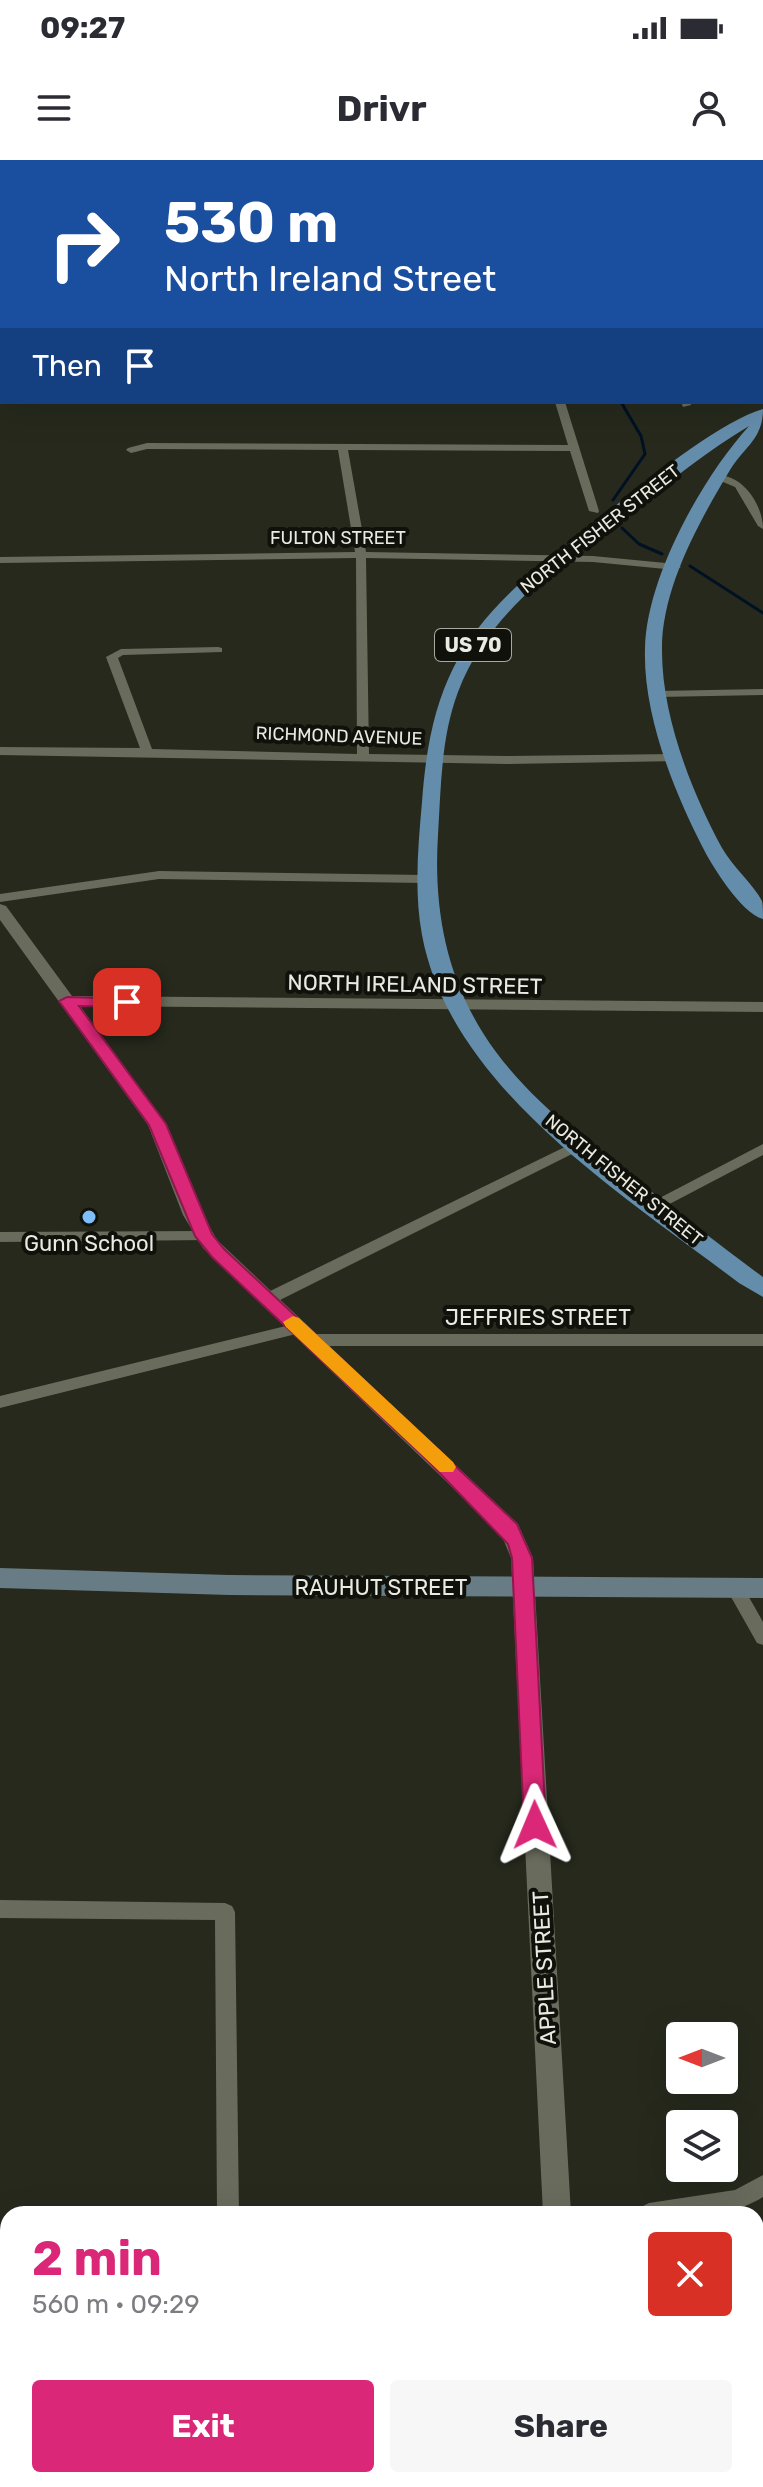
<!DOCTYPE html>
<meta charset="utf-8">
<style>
body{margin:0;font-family:Rubik,sans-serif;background:#f7f7f7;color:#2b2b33;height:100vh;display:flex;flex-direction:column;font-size:30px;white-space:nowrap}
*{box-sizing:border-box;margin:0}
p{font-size:26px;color:#7c7c81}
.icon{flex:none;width:44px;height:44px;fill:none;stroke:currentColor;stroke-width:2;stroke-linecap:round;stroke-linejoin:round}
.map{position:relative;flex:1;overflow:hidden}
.side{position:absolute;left:0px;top:2046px;width:764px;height:282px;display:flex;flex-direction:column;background:#fff;border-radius:24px 24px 0 0;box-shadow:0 8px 32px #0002}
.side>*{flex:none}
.guide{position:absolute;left:0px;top:0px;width:764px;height:244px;box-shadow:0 8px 32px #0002;background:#1a4fa0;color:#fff;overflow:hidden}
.needle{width:52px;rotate:270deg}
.buttons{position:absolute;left:666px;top:1862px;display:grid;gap:16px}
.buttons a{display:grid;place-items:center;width:72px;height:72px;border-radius:8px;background:#fff;box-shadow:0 8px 32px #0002;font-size:40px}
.pin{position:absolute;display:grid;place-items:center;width:68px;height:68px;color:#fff;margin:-34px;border-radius:16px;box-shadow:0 4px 12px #0006}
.me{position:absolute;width:88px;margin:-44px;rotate:359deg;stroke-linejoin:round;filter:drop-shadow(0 0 6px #0008)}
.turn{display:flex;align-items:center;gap:28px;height:168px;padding:0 32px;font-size:36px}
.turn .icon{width:104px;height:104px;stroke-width:2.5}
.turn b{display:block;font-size:56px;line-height:68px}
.then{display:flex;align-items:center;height:76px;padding:0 32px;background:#0003;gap:16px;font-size:30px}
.round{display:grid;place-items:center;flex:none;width:84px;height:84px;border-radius:8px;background:#f7f7f7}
.summary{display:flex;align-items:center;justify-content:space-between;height:136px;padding:0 32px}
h1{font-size:48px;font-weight:700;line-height:60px;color:#db2777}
.action{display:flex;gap:16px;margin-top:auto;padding:16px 32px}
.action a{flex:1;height:92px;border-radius:8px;background:#db2777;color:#fff;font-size:32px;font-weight:700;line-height:92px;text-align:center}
.action a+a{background:#f7f7f7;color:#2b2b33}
.status{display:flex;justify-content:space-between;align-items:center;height:56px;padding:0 40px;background:#fff;direction:ltr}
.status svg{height:22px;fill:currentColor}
header{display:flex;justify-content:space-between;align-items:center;height:104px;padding:0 32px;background:#fff;font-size:36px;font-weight:700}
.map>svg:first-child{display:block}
</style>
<div class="status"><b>09:27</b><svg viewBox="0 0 49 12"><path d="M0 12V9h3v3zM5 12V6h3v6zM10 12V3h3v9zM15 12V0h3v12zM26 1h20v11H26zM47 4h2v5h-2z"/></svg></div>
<header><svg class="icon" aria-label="menu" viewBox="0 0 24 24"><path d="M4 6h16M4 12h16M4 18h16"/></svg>Drivr<svg class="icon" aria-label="person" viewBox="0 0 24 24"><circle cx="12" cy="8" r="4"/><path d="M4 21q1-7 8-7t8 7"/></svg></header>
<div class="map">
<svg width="763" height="2327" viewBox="0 0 763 2327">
<rect width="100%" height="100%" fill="#26291c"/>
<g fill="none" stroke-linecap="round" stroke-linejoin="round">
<g stroke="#001123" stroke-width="3">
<path d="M613,340L645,294L641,276L621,242"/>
<path d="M622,368L639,384L662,394"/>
<path d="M690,406L763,453"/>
</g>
<g fill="#696c5d" fill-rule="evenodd">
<rect x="0" y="106" width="2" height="6"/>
<rect x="762" y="108" width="1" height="6"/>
<rect x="762" y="163" width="1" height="6"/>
<rect x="762" y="225" width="1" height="6"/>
<path d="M555,242H565L599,351L598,353L589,351L570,291L348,290L366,392L593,396L676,404L681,407L676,410L593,402L366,398L369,594L507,596L676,594L682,598L680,601L507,604L0,595V587L140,588L106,497L121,489L218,487L222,488V492L123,495L118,498L152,589L357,594L356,398L0,403V397L355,392L338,290L147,289L131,293L126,290L128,288L147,283L568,285Z"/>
<path d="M681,242H691V245L683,247Z"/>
<path d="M716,315C743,314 763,345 763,369L758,366L735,327L716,319Z"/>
<path d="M763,529V535L658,537L652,534L658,531Z"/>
<path d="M159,711L425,715L431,719L425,723L159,719L0,742V734Z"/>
<path d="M577,981L582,983L584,986L582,989L274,1143H262L260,1139L262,1135Z"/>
<path d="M763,984V995L660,1049L655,1051L647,1046L650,1043Z"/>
<path d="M204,1071L212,1076L209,1080L0,1082V1072Z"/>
<path d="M298,1163L306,1168L304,1172L0,1248V1236Z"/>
<path d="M312,1174H763V1186H312L304,1180Z"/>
<path d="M735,1421L741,1423L763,1462V1485L757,1483L726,1428L729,1423Z"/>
<path d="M0,1740L225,1743L232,1746L235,1752L239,2054H217L215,1760L0,1758Z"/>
<path d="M763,2015V2037C725,2061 681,2054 638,2054L641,2047L649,2043L735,2030Z"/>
<rect x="216" y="2320" width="24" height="7"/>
<path d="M502,2320H575L578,2327H499Z"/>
</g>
<g fill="#696c5d" fill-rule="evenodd">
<path d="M0,744L6,746L72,836L763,842V852L80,846L166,964L203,1055L217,1080L518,1364L533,1398L571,2054H543L511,1398L501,1374L203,1088L183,1055L148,965L0,760Z"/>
<path d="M436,2320H468L465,2327H433Z"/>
</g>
<path fill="#677c84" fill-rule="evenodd" d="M0,1408L229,1415L763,1418V1438L229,1435L0,1428Z"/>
<path fill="#648dac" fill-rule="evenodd" d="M763,249C763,279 745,286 730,310C699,362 661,429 662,491C662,556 691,631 722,688C733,707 753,724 762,741C763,745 763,754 763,759C741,753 712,706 702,686C673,629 643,554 645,489C646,418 702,318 749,266C709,290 673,319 636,347C568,398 489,449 458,532C441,577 441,627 438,675C433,754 448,827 496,892C537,947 594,988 648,1029C686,1058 724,1089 763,1117V1137L739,1123C624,1036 450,927 422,775C414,731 418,687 422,642C431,514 469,459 570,382C615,347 713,263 763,249Z"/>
</g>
<path fill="#db2777" stroke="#8e194d" stroke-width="2" d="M67,837L133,839V846L127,847L79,846L166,964L212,1074L224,1089L517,1364L532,1398L546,1665L543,1672H527L524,1665L512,1398L508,1384L428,1301L212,1097L195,1076L149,965L59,841Z"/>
<path fill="#f59e0b" d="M293,1156L299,1158L453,1302L456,1307L453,1312H440L286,1167L283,1162Z"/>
<circle fill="#7ebef9" stroke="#10110b" stroke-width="3" cx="89" cy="1057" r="8"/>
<g text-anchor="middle" stroke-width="8" stroke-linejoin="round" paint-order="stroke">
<g font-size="18" fill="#e9ebe2" stroke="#10110b">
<text transform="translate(600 369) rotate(-38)" y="6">NORTH FISHER STREET</text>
<text x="338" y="384">FULTON STREET</text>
<text transform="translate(339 576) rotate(2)" y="6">RICHMOND AVENUE</text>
<text transform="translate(624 1020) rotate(39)" y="6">NORTH FISHER STREET</text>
</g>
<rect fill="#10110b" stroke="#a8aaa2" stroke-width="2" x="435" y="469" width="76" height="32" rx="6"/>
<g font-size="20" font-weight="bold" fill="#e9ebe2">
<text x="473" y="492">US 70</text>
</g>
<g font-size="22" fill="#e9ebe2" stroke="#10110b">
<text transform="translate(415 824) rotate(1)" y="8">NORTH IRELAND STREET</text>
<text x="538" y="1165">JEFFRIES STREET</text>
<text x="381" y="1435">RAUHUT STREET</text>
<text transform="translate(544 1808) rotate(-93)" y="8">APPLE STREET</text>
</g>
<g font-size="22" fill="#e9ebe2" stroke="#10110b">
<text x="89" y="1091">Gunn School</text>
</g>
</g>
</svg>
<div class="buttons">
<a><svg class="needle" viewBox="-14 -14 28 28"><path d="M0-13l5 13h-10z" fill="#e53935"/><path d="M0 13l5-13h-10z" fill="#7c7c81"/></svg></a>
<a><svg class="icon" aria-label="layers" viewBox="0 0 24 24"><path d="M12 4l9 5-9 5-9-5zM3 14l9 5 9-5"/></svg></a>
</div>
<div class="pin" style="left:127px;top:842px;background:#d93025"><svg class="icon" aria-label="arrive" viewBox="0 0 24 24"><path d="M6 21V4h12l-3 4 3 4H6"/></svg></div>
<svg class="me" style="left:535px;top:1665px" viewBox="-20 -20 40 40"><path d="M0-17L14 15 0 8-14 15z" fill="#db2777" stroke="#fff" stroke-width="4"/></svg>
<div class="guide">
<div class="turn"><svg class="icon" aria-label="right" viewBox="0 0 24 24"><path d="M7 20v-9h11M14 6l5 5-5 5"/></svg><div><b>530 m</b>North Ireland Street</div></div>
<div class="then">Then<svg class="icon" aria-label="arrive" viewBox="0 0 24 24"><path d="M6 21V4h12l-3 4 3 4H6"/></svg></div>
</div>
<section class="side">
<div class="summary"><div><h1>2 min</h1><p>560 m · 09:29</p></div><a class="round" style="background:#d93025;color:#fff"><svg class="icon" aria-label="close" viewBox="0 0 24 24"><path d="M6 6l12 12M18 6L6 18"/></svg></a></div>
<div class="action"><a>Exit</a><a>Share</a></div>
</section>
</div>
